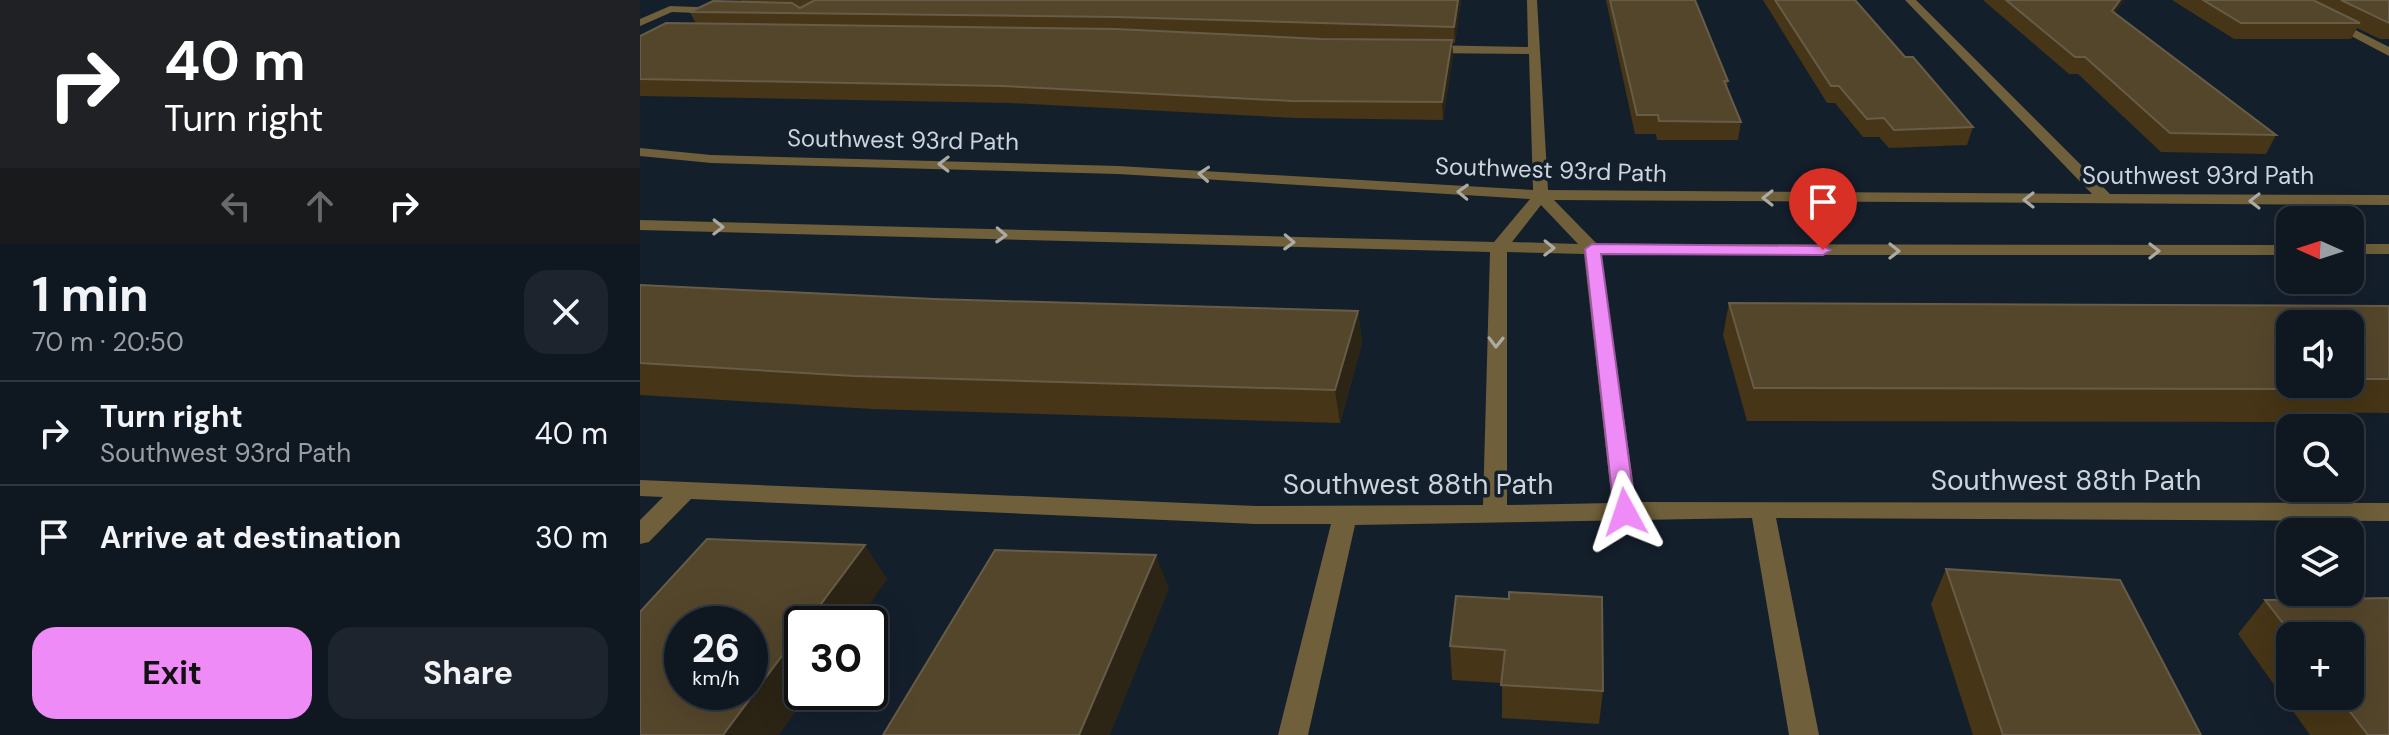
<!DOCTYPE html>
<meta charset="utf-8">
<style>
body{margin:0;font-family:"DM Sans",sans-serif;background:#1d242e;color:#f1f3f6;height:100vh;display:flex;flex-direction:column;font-size:30px;white-space:nowrap}
*{box-sizing:border-box;margin:0}
p{font-size:26px;color:#9b9fa5}
.icon{flex:none;width:44px;height:44px;fill:none;stroke:currentColor;stroke-width:2;stroke-linecap:round;stroke-linejoin:round}
.map{position:relative;flex:1;overflow:hidden}
.side{display:flex;flex-direction:column;background:#0f1721;width:640px}
.side>*{flex:none}
.hud{background:#202124;color:#fff;overflow:hidden}
.needle{width:52px;rotate:273deg}
.buttons{position:absolute;left:1636px;top:206px;display:grid;gap:16px}
.buttons a{display:grid;place-items:center;width:88px;height:88px;border-radius:16px;background:#0f1721;box-shadow:0 8px 32px #0002,0 0 0 2px #2f363f;font-size:40px}
.speed{position:absolute;left:24px;top:606px;display:flex;gap:16px;font-size:40px;font-weight:700;text-align:center}
.speed>*{display:grid;place-content:center;width:104px;height:104px;border-radius:50%;background:#0f1721;box-shadow:0 8px 32px #0002,0 0 0 2px #2f363f;line-height:1}
.speed small{font-size:20px;font-weight:400}
.speed .limit{border:4px solid #111;border-radius:12px;background:#fff;color:#111}
.pin{position:absolute;display:grid;place-items:center;width:68px;height:68px;color:#fff;margin:-82px -34px;border-radius:50% 50% 50% 0;rotate:-45deg;box-shadow:0 0 8px #0007}
.pin .icon{rotate:45deg}
.me{position:absolute;width:88px;margin:-44px;rotate:355deg;stroke-linejoin:round;filter:drop-shadow(0 0 6px #0008)}
.turn{display:flex;align-items:center;gap:28px;height:168px;padding:0 32px;font-size:36px}
.turn .icon{width:104px;height:104px;stroke-width:2.5}
.turn b{display:block;font-size:56px;line-height:68px}
.lanes{display:flex;align-items:center;height:76px;padding:0 32px;background:#0003;justify-content:center;gap:40px;direction:ltr}
.lanes .off{opacity:.35}
.round{display:grid;place-items:center;flex:none;width:84px;height:84px;border-radius:24px;background:#1d242e}
.overview{display:flex;align-items:center;justify-content:space-between;height:136px;padding:0 32px}
h1{font-size:48px;font-weight:700;line-height:60px}
.button{display:flex;gap:16px;margin-top:auto;padding:16px 32px}
.button a{flex:1;height:92px;border-radius:24px;background:#ef8bf7;color:#111;font-size:32px;font-weight:700;line-height:92px;text-align:center}
.button a+a{background:#1d242e;color:#f1f3f6}
ul{padding:0;list-style:none}
li{display:flex;align-items:center;gap:24px;height:104px;padding:0 32px;border-top:2px solid #2f363f}
li div{flex:1}
li b{display:block;font-size:30px}
li em{font-style:normal}
main{display:flex;flex:1;min-height:0}
.map>svg:first-child{display:block}
</style>
<main>
<section class="side">
<div class="hud">
<div class="turn"><svg class="icon" aria-label="right" viewBox="0 0 24 24"><path d="M7 20v-9h11M14 6l5 5-5 5"/></svg><div><b>40 m</b>Turn right</div></div>
<div class="lanes"><svg class="icon off" aria-label="left" viewBox="0 0 24 24"><path d="M17 20v-9H6M10 6l-5 5 5 5"/></svg><svg class="icon off" aria-label="ahead" viewBox="0 0 24 24"><path d="M12 20V5M6 11l6-6 6 6"/></svg><svg class="icon" aria-label="right" viewBox="0 0 24 24"><path d="M7 20v-9h11M14 6l5 5-5 5"/></svg></div>
</div>
<div class="overview"><div><h1>1 min</h1><p>70 m · 20:50</p></div><a class="round"><svg class="icon" aria-label="close" viewBox="0 0 24 24"><path d="M6 6l12 12M18 6L6 18"/></svg></a></div>
<ul>
<li><svg class="icon" aria-label="right" viewBox="0 0 24 24"><path d="M7 20v-9h11M14 6l5 5-5 5"/></svg><div><b>Turn right</b><p>Southwest 93rd Path</p></div><em>40 m</em></li>
<li><svg class="icon" aria-label="arrive" viewBox="0 0 24 24"><path d="M6 21V4h12l-3 4 3 4H6"/></svg><div><b>Arrive at destination</b></div><em>30 m</em></li>
</ul>
<div class="button"><a>Exit</a><a>Share</a></div>
</section>
<div class="map">
<svg width="1749" height="735" viewBox="0 0 1749 735">
<rect width="100%" height="100%" fill="#141f2c"/>
<g fill="none" stroke-linecap="round" stroke-linejoin="round">
<g fill="#6f5f3a" fill-rule="evenodd">
<path d="M887,0H897L908,190L1452,194L1265,0H1276L1470,194L1749,195V205L914,200L957,244L1650,245V255H961L996,502L1749,503V521L1136,518L1179,735H1149L1112,518L715,525L668,735H638L691,524H616L51,499L9,542L0,544V520L23,497L0,496V480L616,506L843,505L850,252L0,230V220L854,242L890,199L478,174L71,163L0,156V148L71,155L478,166L893,190L889,54L786,53L780,49L786,45L888,47ZM901,205L938,244L872,242ZM867,252L944,254L972,503L867,505Z"/>
<path d="M1643,0H1656L1749,47V56Z"/>
<path d="M30,6L81,8L86,11L81,14L32,12L0,26V19Z"/>
<rect x="1710" y="244" width="39" height="10"/>
</g>
</g>
<g fill="#463516" fill-rule="evenodd">
<path d="M101,0H821L815,43H812L813,56L803,120L655,118L369,103L0,96V36L56,24L50,12L102,2Z"/>
<path d="M966,0H1055L1088,81L1087,88L1101,122L1098,140H1017L1016,134H995Z"/>
<path d="M1123,0H1215L1265,57L1333,127L1327,145L1249,148L1239,137H1223L1195,103H1187Z"/>
<path d="M1343,0H1484L1475,13L1636,135L1626,154L1521,152L1438,74H1429Z"/>
<path d="M1532,0H1749V39H1740L1717,28L1711,39H1594Z"/>
<path d="M0,285L294,299L718,311L722,343L700,423L232,409L0,395Z"/>
<path d="M1089,303L1749,306V413L1658,412L1652,422L1107,421L1083,335ZM1710,324V384H1650Z"/>
<path d="M1306,569L1561,735H1333L1291,604Z"/>
<path d="M816,596L963,691L959,724L862,718V683L812,680L810,646Z"/>
<path d="M1749,598V735H1670L1598,634L1625,600ZM1650,636H1710V696H1650Z"/>
</g>
<g fill="#2c2516">
<path d="M818,0H821L815,43L814,27Z"/>
<path d="M1480,0H1484L1466,26L1472,11Z"/>
<path d="M812,40L813,56L803,120L802,102Z"/>
<path d="M718,311L722,343L700,423L695,390Z"/>
<path d="M225,545L247,579L216,624H166Z"/>
<path d="M516,555L529,589L470,735H439Z"/>
<path d="M162,629V692H169L139,735H83Z"/>
</g>
<g fill="#54462b" stroke="#675c47" stroke-width="2" fill-rule="evenodd">
<path d="M175,0H818L814,27L476,17L50,12L73,1L152,3L160,8Z"/>
<path d="M970,0H1055L1088,81H1084L1101,122L1019,121L1018,115H997Z"/>
<path d="M1135,0H1215L1265,57H1273L1333,127L1254,130L1244,118L1227,119L1199,86H1191Z"/>
<path d="M1366,0H1480L1472,11L1636,135L1530,133L1445,57H1435Z"/>
<path d="M1563,0H1673L1720,23H1601Z"/>
<path d="M1701,0H1749V23Z"/>
<path d="M26,23L476,29L681,39L812,40L802,102L652,101L363,86L0,79V36Z"/>
<path d="M0,285L294,299L718,311L695,390L214,376L0,363Z"/>
<path d="M1089,303L1749,306V379H1710V324H1650V384H1670L1675,389L1114,388Z"/>
<path d="M67,539L225,545L166,624H162V629L83,735H0V612ZM42,624H110V692H42Z"/>
<path d="M355,550L516,555L439,735H243Z"/>
<path d="M1306,569L1480,580L1561,735H1363Z"/>
<path d="M869,592L962,597L963,691L861,685L865,650L810,646L816,596L869,599Z"/>
<path d="M1749,598V735H1728L1698,696H1710V636H1653L1625,600Z"/>
</g>
<defs><path id="oneway-chevron" d="M-2-3.5L2.5 0L-2 3.5" fill="none" stroke-width="1.6" stroke-linecap="round" stroke-linejoin="round" transform="scale(2)"/></defs>
<g stroke="#ababa4">
<use href="#oneway-chevron" transform="translate(304 164) rotate(-179)"/>
<use href="#oneway-chevron" transform="translate(564 174) rotate(-176)"/>
<use href="#oneway-chevron" transform="translate(823 192) rotate(-178)"/>
<use href="#oneway-chevron" transform="translate(1128 198) rotate(-180)"/>
<use href="#oneway-chevron" transform="translate(1389 200) rotate(-180)"/>
<use href="#oneway-chevron" transform="translate(1615 201) rotate(180)"/>
<use href="#oneway-chevron" transform="translate(78 227) rotate(1)"/>
<use href="#oneway-chevron" transform="translate(361 235) rotate(2)"/>
<use href="#oneway-chevron" transform="translate(649 242) rotate(2)"/>
<use href="#oneway-chevron" transform="translate(909 248) rotate(1)"/>
<use href="#oneway-chevron" transform="translate(1254 251)"/>
<use href="#oneway-chevron" transform="translate(1514 251)"/>
<use href="#oneway-chevron" transform="translate(856 342) rotate(91)"/>
</g>
<path fill="#ef8bf7" stroke="#9b5aa1" stroke-width="2" d="M952,244L1183,246L1191,250L1183,255L961,254L996,512L992,518H977L974,512L945,249Z"/>
<g text-anchor="middle" stroke-width="7" stroke-linejoin="round" paint-order="stroke">
<g font-size="24" fill="#ccd4dd" stroke="#141f2c">
<text transform="translate(263 140) rotate(1)" y="8">Southwest 93rd Path</text>
<text transform="translate(911 170) rotate(2)" y="8">Southwest 93rd Path</text>
<text x="1558" y="184">Southwest 93rd Path</text>
</g>
<g font-size="28" fill="#ccd4dd" stroke="#141f2c">
<text x="1426" y="490">Southwest 88th Path</text>
<text x="778" y="494">Southwest 88th Path</text>
</g>
</g>
</svg>
<div class="buttons">
<a><svg class="needle" viewBox="-14 -14 28 28"><path d="M0-13l5 13h-10z" fill="#e53935"/><path d="M0 13l5-13h-10z" fill="#9b9fa5"/></svg></a>
<a><svg class="icon" aria-label="sound" viewBox="0 0 24 24"><path d="M4 9h4l5-4v14l-5-4H4zM17 9q2 3 0 6"/></svg></a>
<a><svg class="icon" aria-label="search" viewBox="0 0 24 24"><circle cx="10" cy="10" r="6"/><path d="M15 15l6 6"/></svg></a>
<a><svg class="icon" aria-label="layers" viewBox="0 0 24 24"><path d="M12 4l9 5-9 5-9-5zM3 14l9 5 9-5"/></svg></a>
<a>+</a>
</div>
<div class="speed"><div>26<small>km/h</small></div><div class="limit">30</div></div>
<div class="pin" style="left:1183px;top:250px;background:#d93025"><svg class="icon" aria-label="arrive" viewBox="0 0 24 24"><path d="M6 21V4h12l-3 4 3 4H6"/></svg></div>
<svg class="me" style="left:985px;top:512px" viewBox="-20 -20 40 40"><path d="M0-17L14 15 0 8-14 15z" fill="#ef8bf7" stroke="#fff" stroke-width="4"/></svg>
</div>
</main>
